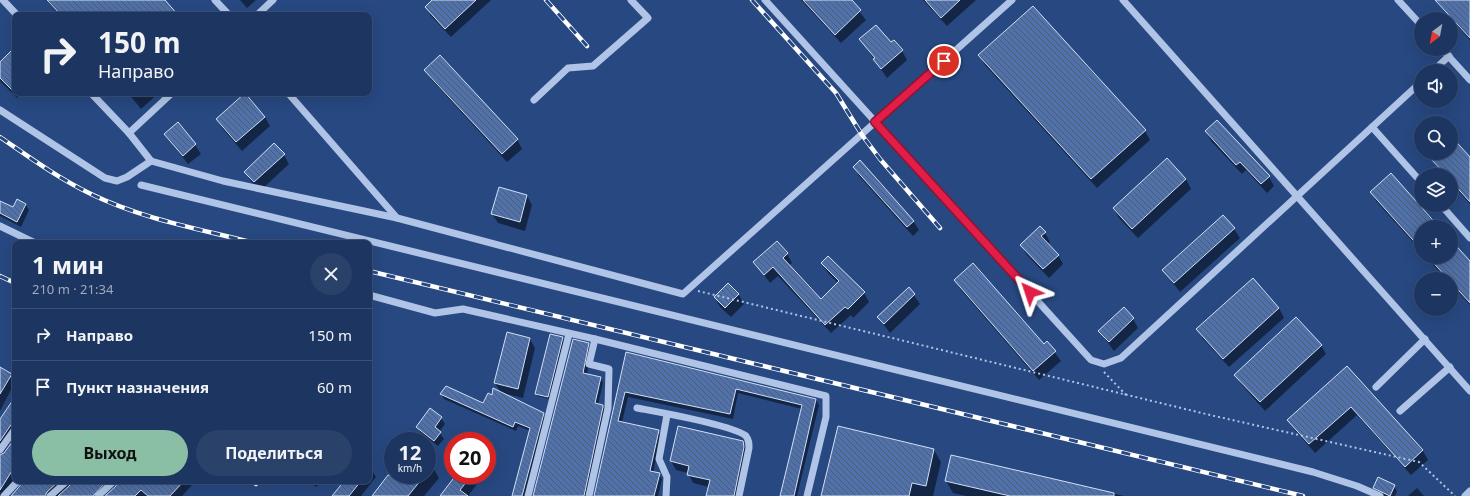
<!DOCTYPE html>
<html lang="ru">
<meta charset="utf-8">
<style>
body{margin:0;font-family:"Noto Sans",sans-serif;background:#2a416a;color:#f1f3f6;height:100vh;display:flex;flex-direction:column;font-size:15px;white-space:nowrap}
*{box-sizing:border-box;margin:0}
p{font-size:13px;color:#a0abbd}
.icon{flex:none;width:22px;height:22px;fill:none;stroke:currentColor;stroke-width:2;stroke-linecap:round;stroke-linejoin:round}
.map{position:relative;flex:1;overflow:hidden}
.drawer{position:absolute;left:12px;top:240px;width:360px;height:244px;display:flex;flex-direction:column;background:#1d3661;border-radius:8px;box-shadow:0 4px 16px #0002,0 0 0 1px #3b5076}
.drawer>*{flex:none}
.top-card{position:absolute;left:12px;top:12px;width:360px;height:84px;border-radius:8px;box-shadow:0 4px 16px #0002,0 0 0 1px #3b5076;background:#1d3661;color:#f1f3f6;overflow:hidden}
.needle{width:26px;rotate:212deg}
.fabs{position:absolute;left:1414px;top:12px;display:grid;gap:8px}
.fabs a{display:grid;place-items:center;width:44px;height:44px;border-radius:50%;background:#1d3661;box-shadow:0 4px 16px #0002,0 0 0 1px #3b5076;font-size:20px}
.speed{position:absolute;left:384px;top:432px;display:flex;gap:8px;font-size:20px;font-weight:700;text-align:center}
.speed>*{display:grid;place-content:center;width:52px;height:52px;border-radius:50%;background:#1d3661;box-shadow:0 4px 16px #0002,0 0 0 1px #3b5076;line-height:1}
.speed small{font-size:10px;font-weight:400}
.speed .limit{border:6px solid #d22;background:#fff;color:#111}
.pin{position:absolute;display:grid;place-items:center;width:34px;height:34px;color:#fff;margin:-17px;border:2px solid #fff;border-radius:50%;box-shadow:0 1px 4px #0007}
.me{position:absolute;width:44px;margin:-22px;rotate:318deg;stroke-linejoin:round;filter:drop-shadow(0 0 3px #0008)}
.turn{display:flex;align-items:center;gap:14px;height:84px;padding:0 20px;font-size:18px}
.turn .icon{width:52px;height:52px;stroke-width:2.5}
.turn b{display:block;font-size:28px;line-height:34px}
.round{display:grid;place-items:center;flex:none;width:42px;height:42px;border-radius:21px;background:#2a416a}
.overview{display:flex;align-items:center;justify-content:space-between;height:68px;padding:0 20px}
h1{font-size:24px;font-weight:700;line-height:30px}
.action{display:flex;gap:8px;margin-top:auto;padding:8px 20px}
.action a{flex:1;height:46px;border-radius:24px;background:#8abfa5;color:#111;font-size:16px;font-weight:700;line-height:46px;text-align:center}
.action a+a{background:#2a416a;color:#f1f3f6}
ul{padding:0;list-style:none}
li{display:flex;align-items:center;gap:12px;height:52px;padding:0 20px;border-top:1px solid #3b5076}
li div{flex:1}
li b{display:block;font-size:15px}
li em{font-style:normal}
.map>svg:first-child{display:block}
</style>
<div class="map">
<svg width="1470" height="496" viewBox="0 0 1470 496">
<defs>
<pattern id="building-back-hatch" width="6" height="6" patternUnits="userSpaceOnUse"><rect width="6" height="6" fill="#5071a9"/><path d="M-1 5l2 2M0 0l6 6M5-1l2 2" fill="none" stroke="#4e5d76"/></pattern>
</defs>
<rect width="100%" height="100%" fill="#274881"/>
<g fill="#0007">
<path d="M46,0H164L177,15H59Z"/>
<path d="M240,0H256L247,8Z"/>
<path d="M434,0H491L451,37L431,16L426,7Z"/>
<path d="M801,0H850L866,20L841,43Z"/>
<path d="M923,0H976L947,26Z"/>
<path d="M1435,0H1470V40Z"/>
<path d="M860,39L891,44L902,51L907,60L887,78Z"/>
<path d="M15,48V93H22L17,98L0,81V63Z"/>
<path d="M979,55L1145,131L1150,140L1097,188L985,65Z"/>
<path d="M426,70L517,139L522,149L507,162L431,79Z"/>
<path d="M128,93H159L141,109Z"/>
<path d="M265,117L270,126L242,151L222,128L217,119Z"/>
<path d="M1217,121L1269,177L1274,186L1267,193L1246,170L1242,174L1211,141L1206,132Z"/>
<path d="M165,134L195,145L201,154L188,164Z"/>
<path d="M1451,138L1470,158V204L1451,183V175H1444L1430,157L1435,153H1451Z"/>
<path d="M284,155L289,164L260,191L251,181L245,172Z"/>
<path d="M1167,160L1186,179L1191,189L1138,238L1119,218L1114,209Z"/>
<path d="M854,167L913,221L919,230L913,236L859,176Z"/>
<path d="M1371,192L1438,227H1421V251L1376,201Z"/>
<path d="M527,196L532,205L525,231L498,223L492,214Z"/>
<path d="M0,202L14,209L26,205L29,210L21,227L0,216Z"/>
<path d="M1223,216L1234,229L1240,238L1180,292L1163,270Z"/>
<path d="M1045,233L1050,242L1048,244L1058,255L1063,264L1049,278L1026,254L1021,245Z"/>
<path d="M1451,242L1470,263V305L1451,284V279H1446L1426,257H1451Z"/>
<path d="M787,254L792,263L789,266L821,300L838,283L828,273L822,264L864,293L869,302L853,318L851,315L831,333L778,276L770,283L755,263Z"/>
<path d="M955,280L1044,345L1047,342L1061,361L1039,380L961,290Z"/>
<path d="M728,284L739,295L744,304L731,317L720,307L715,298Z"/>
<path d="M909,288L920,304L890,333L878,317Z"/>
<path d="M1279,308L1284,318L1229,367L1203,339L1198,330Z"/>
<path d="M1133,319L1138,328L1114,351L1100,332Z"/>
<path d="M562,338L564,340L549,399L537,396L536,393Z"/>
<path d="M530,339L535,348L523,398L503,393L543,414L546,419L527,496H513L530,431L518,426L516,431L444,399L441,394L483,404L492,396L501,393L495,383Z"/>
<path d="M588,344L591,349L587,375L601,378L603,383L598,405L602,406L605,411L588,496H534Z"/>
<path d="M1321,345L1326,354L1265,411L1241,384L1236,375Z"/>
<path d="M627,353L816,400L819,405L797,496H781L802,409L738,393L733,419L628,397L622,422L658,431L661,436L653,473L659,474L662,479L658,496H595Z"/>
<path d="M1347,367L1423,451L1428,460L1411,475L1357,415L1315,453L1294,429L1288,420Z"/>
<path d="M0,368L11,374L15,382L0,411Z"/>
<path d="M15,399V435L2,454H5L15,439V481L6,496H0V421Z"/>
<path d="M441,418L445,424L439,432L444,439L438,446L421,433L418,427Z"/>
<path d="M742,442L748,451L739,496H707L709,487L693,483L688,473L676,470L671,461Z"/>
<path d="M934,450L941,462L933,496H822Z"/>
<path d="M952,456L1124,496H966L953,493L946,481Z"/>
<path d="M427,462L432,466L439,478L424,496H373L393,471V475H427Z"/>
<path d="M369,466L376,477L361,496H333L345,481H369Z"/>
<path d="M457,475H477L480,480L468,496H441Z"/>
<path d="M26,481H190L192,485L182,496H108L119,485H115L101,496H14Z"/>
<path d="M308,481H321L316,487Z"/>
<path d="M1393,485L1397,491L1395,496H1383L1378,494L1374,488Z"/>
<path d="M1417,488L1424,496H1408Z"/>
</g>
<g fill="url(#building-back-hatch)" stroke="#d2e0f5">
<path d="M47,0H165L178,15H61Z"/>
<path d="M432,0H476L445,29L425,7Z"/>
<path d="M803,0H852L861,10L835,35Z"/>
<path d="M925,0H960L941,18Z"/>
<path d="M1435,0H1470V38Z"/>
<path d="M1033,6L1146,130L1091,179L978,55Z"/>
<path d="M876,25L891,42L894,40L903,50L881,69L873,59L875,58L859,39Z"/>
<path d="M15,47V93L0,78V62Z"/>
<path d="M440,55L518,139L502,154L424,70Z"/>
<path d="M245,93L265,117L236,142L216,119Z"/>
<path d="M1217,120L1270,176L1261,184L1240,162L1236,165L1205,131Z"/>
<path d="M178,122L196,144L183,156L164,134Z"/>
<path d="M1451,136L1470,157V202L1451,181V175H1446L1429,157L1434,153H1451Z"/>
<path d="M274,143L285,154L254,182L244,172Z"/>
<path d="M1167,158L1186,179L1132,229L1113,208Z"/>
<path d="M860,160L914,221L907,227L853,167Z"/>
<path d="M1391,173L1439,227H1421V249L1370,192Z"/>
<path d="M499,187L527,195L520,222L491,214Z"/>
<path d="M17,199L26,204L17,222L0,213V201L13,207Z"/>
<path d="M1223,215L1235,228L1174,283L1162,270Z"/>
<path d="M1040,226L1046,232L1041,236L1059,255L1043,269L1020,245Z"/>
<path d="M1451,240L1470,261V303L1451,282V279H1448L1428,257H1451Z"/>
<path d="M777,241L788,253L783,258L821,299L839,281L821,263L828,256L865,292L848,309L845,307L825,325L773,267L764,275L753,262Z"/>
<path d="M973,263L1044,344L1047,341L1056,351L1033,371L954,280Z"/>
<path d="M1253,278L1279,308L1223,359L1196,329Z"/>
<path d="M728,283L739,294L725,308L714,297Z"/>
<path d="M909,287L915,294L884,324L877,317Z"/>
<path d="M1124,307L1134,318L1109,342L1098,331Z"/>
<path d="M1296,317L1322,345L1260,402L1234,375Z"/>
<path d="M507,332L530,338L518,389L494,383Z"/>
<path d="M550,334L563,337L548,397L535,394Z"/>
<path d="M573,339L589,343L583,373L601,377L595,403L603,405V407L584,496H533Z"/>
<path d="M626,352L816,399L794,496H780L802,405L736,389L730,414L625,392L618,421L659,430L650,471L660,473L654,496H594Z"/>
<path d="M1347,366L1423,450L1405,467L1351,407L1309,444L1287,420Z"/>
<path d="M0,367L12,374L0,394Z"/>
<path d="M446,386L483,403L488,393L492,395L493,388L544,413L522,496H512L530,428L515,422L513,427L440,394Z"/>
<path d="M15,397V419L0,441V419Z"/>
<path d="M430,408L442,417L435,427L441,432L434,441L416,427Z"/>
<path d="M678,426L743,441L744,447L734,496H706L710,480L687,475L689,466L670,461Z"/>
<path d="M838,426L934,449L926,486L912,483L909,496H821Z"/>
<path d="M15,438V466L0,490V455L4,453Z"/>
<path d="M951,455L1114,493V496H1010L945,481Z"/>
<path d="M388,475H425L408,496H372Z"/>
<path d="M456,475H472L460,490L468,496H440Z"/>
<path d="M1378,477L1395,485L1390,496L1373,488Z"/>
<path d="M24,481H59L47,492L45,496H11Z"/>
<path d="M72,481H107L93,496H58L70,485Z"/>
<path d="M118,481H184L170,496H148L141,490L135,496H105L116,486Z"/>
<path d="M344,481H361L349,496H332Z"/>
</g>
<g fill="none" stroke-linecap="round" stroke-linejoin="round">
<g stroke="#afc4e6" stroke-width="2" stroke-dasharray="2 3" stroke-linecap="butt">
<path d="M698,291L1210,415L1419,462L1455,496"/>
<path d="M1104,372L1126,395"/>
</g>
<g stroke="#afc4e6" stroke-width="7">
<path d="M3,0L17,15"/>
<path d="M215,0L229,15"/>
<path d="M765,0L1091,360L1104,364L1121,358L1421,82"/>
<path d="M1123,0L1470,391"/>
<path d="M1398,0L1421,25"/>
<path d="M257,15L273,0"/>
<path d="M1442,49L1470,80"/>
<path d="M1433,71L1449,56"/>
<path d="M91,93L129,133L151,161"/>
<path d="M288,93L397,218L683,294L1012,0"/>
<path d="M534,100L568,68L593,66L648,18L631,0"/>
<path d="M0,110L105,178L117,181L127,177L151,161L223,181L397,218"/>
<path d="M1372,127L1421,182"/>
<path d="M129,133L172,93"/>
<path d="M141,185L1313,472L1357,486L1380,496"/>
<path d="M1441,205L1470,238"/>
<path d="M0,226L35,243"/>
<path d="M369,295L435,313L463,309L595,339L826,396V417L807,496"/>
<path d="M1376,387L1425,339"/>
<path d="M637,408C658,412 733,425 746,436C749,440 749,443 749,448L739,496"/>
<path d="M1400,411L1450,367"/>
<path d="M0,450L15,429"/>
<path d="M4,496L18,481"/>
<path d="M50,496L67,481"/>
<path d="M98,496L113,482"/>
<path d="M528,496L569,334"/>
<path d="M589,496L608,408L609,369L589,364L595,339"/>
<path d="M666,496L667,477L659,459L667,415"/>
<path d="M1465,496L1470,491"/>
</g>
<defs>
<g id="rail">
<path d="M546,0L587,46"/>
<path d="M752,0L836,93L862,135L880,159L940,228"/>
<path d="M0,137C29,157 58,178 91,194C142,219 200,229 254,243"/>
<path d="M369,271L1303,496"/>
<path d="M0,276L15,283"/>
<path d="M252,481L256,484"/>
</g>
</defs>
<use href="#rail" stroke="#fff" stroke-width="4.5"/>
<use href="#rail" stroke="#274881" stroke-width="3" stroke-dasharray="9" stroke-linecap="butt"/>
</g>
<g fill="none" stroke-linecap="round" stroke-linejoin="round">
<defs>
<path id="route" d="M944,61L875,122L1030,292"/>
</defs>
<use href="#route" stroke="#92132f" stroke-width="10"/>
<use href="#route" stroke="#e11d48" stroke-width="7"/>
</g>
</svg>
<div class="fabs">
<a><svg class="needle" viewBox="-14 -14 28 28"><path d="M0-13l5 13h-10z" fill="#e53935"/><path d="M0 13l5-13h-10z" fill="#a0abbd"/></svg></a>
<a><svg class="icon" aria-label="sound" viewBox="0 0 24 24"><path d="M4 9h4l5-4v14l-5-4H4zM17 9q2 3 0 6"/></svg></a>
<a><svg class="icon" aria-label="search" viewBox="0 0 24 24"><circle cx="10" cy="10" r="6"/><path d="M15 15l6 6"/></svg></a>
<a><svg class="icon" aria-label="layers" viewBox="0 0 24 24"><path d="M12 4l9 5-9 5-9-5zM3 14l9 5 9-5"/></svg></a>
<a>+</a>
<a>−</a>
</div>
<div class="speed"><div>12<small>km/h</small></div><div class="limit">20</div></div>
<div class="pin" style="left:944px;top:61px;background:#d93025"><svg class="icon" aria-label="arrive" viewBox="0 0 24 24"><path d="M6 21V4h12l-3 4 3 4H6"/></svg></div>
<svg class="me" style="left:1030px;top:292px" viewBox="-20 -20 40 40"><path d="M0-17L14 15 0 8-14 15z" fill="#e11d48" stroke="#fff" stroke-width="4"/></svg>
<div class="top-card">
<div class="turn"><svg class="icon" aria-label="right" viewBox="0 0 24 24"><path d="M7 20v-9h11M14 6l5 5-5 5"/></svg><div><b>150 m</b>Направо</div></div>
</div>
<section class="drawer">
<div class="overview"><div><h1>1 мин</h1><p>210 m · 21:34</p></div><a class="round"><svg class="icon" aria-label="close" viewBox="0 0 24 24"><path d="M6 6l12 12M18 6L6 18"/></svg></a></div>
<ul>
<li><svg class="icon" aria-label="right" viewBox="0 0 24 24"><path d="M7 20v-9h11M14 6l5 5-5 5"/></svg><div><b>Направо</b></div><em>150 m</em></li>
<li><svg class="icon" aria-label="arrive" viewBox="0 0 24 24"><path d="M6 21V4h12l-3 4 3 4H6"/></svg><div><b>Пункт назначения</b></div><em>60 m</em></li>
</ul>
<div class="action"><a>Выход</a><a>Поделиться</a></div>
</section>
</div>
